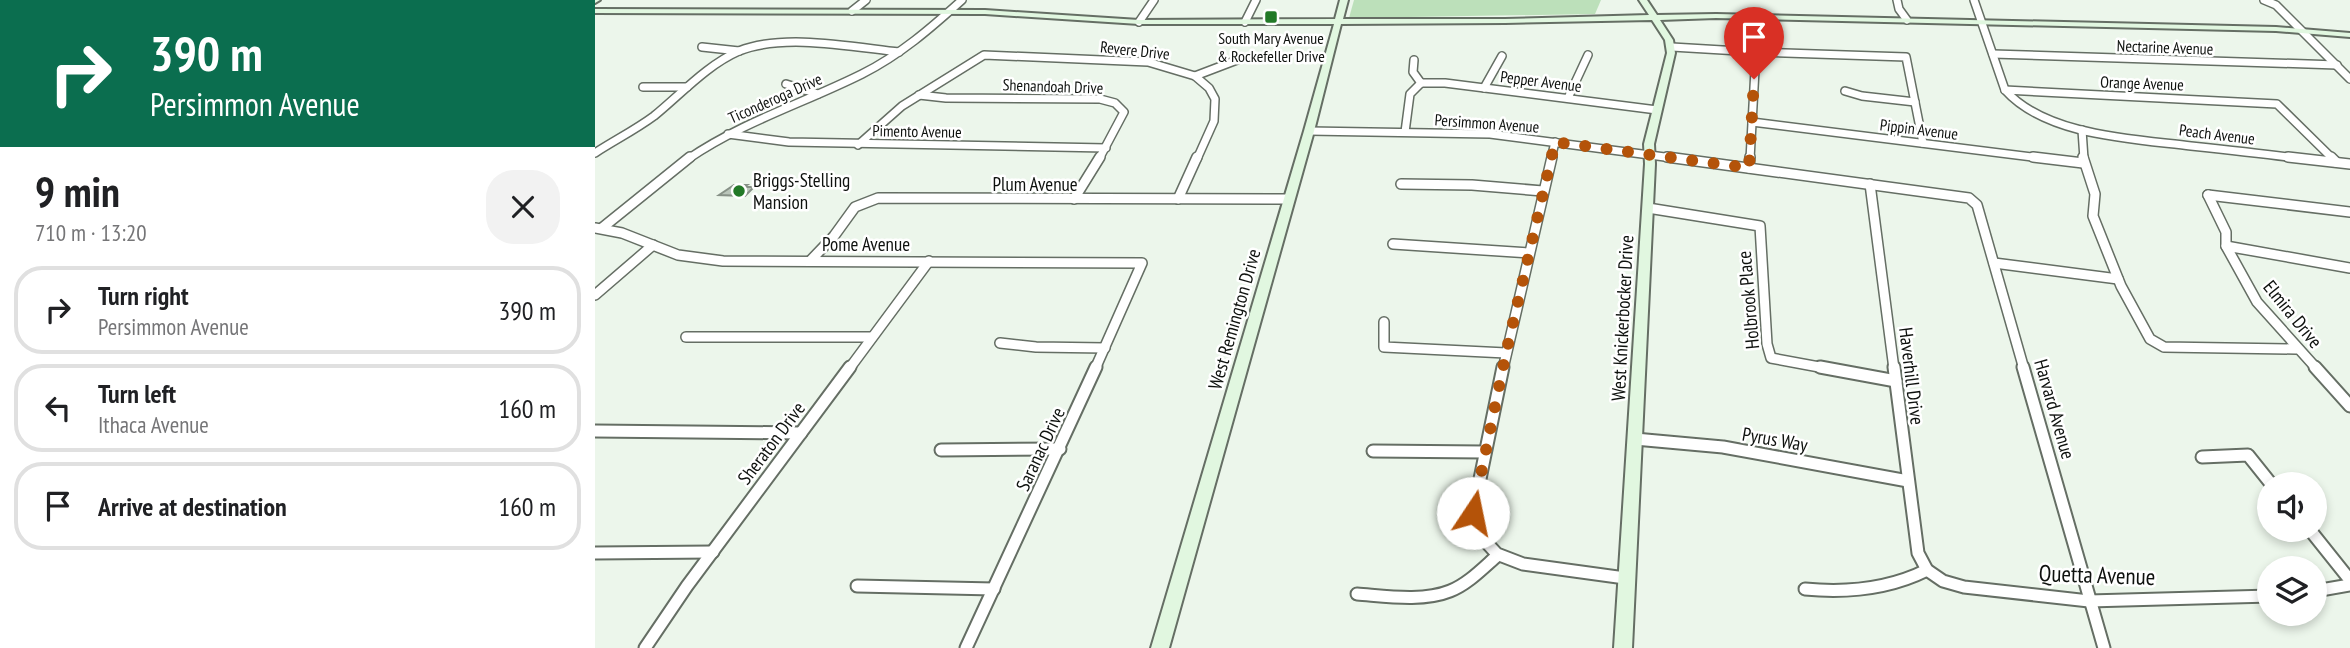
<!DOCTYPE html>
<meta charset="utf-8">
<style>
body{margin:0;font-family:"PT Sans Narrow",sans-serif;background:#f2f2f2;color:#202124;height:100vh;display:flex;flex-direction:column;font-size:26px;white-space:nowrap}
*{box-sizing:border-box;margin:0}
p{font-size:23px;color:#757577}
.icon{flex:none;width:38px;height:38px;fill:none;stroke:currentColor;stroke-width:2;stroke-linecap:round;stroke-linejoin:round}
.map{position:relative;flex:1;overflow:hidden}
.details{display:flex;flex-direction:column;background:#fff;width:595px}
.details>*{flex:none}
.banner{background:#0b6e4f;color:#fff;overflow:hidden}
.buttons{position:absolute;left:1662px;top:472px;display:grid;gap:14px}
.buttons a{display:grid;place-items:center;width:70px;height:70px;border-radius:50%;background:#fff;box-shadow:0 4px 10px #0003;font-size:35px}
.pin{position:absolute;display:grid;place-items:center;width:60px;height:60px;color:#fff;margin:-72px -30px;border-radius:50% 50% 50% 0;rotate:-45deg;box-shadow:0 0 7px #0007}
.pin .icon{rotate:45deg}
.me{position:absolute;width:77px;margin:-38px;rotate:11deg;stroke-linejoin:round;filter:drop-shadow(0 0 5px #0008)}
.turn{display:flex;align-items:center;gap:24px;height:147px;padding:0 35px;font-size:32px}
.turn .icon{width:91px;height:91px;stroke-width:2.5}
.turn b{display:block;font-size:49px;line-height:60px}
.round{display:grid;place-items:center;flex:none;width:74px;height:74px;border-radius:28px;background:#f2f2f2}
.head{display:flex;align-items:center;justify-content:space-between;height:119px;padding:0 35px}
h1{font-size:42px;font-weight:800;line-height:52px}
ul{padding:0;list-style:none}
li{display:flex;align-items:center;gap:21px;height:88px;margin:0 14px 10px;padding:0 21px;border:4px solid #e0e0e0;border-radius:28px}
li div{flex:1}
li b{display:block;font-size:26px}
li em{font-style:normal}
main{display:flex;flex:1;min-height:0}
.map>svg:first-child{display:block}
</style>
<main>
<section class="details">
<div class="banner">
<div class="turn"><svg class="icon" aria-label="right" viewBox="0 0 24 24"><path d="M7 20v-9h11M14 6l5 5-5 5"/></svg><div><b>390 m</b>Persimmon Avenue</div></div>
</div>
<div class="head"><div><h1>9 min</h1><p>710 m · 13:20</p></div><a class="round"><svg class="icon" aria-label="close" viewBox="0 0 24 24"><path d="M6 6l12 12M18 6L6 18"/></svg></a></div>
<ul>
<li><svg class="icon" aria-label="right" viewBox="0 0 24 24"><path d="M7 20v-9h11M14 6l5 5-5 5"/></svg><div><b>Turn right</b><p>Persimmon Avenue</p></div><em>390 m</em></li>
<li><svg class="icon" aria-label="left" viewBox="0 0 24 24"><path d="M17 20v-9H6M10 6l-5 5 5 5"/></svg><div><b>Turn left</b><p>Ithaca Avenue</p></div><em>160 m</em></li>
<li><svg class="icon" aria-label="arrive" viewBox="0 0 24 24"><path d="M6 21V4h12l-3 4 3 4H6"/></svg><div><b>Arrive at destination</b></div><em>160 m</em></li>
</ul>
</section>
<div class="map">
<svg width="1755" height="648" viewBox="0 0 1755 648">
<rect width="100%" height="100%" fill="#ecf6eb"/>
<path fill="#bce0ba" d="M759,0H1006L1000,14L754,18Z"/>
<path fill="#bac5ba" stroke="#879187" stroke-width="2" d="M139,185H152L149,187H159L150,196L124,195Z"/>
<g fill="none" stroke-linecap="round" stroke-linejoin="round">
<defs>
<g id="street-far2">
<path d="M1302,0L1304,9L1312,20"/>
<path d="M1379,0L1410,90C1451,136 1539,139 1596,146C1634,150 1671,154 1708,159"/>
<path d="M1669,0L1681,5L1755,79"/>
<path d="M257,11L271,0"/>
<path d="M544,22L559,0"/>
<path d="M650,22L661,0"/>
<path d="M107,47L144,51"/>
<path d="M1077,47L1161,52L1155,159"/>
<path d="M1161,52L1311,57L1328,143"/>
<path d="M1398,54L1742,65"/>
<path d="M819,60L818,72L826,83"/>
<path d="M600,76L642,60"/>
<path d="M826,83H850L1062,110"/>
<path d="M191,84L223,94"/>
<path d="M48,87H92"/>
<path d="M889,88L907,56"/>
<path d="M1410,90L1682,104L1738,159"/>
<path d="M1250,91L1267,96L1320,102"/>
<path d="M324,95L351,98L505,99L520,103L529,112L504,159"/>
<path d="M973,98L993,55"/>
<path d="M1157,122L1453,159"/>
<path d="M1487,130L1489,159"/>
<path d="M714,131L895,134L1085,159"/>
<path d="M810,132L815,94L826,83"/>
<path d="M133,134L194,142L511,148"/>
<path d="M263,145L307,106L389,55L553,62L600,76L614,88L620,99L619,121L602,159"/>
<path d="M0,153C20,140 40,130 59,116C86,94 112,65 144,51C188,33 258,47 304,52"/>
<path d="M93,159C147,122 209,103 267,74C305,55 336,28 367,0"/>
<path d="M956,159L960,142"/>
</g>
<g id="street-far1">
<path d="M1072,157L1374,198L1382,205L1429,369"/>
<path d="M1438,157L1488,163"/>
<path d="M1488,157L1500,194L1498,216L1526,286L1555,339L1569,347L1701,349"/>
<path d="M1693,157L1755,164"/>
<path d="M1736,157L1741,162"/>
<path d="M1154,168L1155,157"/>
<path d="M806,184L877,185L948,191"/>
<path d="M1275,184L1299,369"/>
<path d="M1613,195L1631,232V246L1662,302L1722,369"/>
<path d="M1613,195L1755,212"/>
<path d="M479,199L505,157"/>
<path d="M583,199L602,157"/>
<path d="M1053,208L1165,226L1172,344L1176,358L1235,369"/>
<path d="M0,228L27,233L83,255L128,261L547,263L500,369"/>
<path d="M7,228L95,157"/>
<path d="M798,244L934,253"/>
<path d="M1631,246L1755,268"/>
<path d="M215,261L239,236L260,207L283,198L694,199"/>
<path d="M1399,263L1523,279"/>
<path d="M0,295L58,245"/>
<path d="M789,322V347L911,353"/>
<path d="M91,337H277"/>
<path d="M405,343L441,347L510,348"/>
<path d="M254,369L334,261"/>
<path d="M908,369L957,157"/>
</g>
<g id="street">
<path d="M908,367L878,513L890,541L902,554L928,564L1030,578"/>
<path d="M1225,367L1301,381"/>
<path d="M1299,367L1323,553L1332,570L1348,581L1369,587L1494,601L1675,596"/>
<path d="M1428,367L1509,648"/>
<path d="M1720,367L1755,406"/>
<path d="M0,431L206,433"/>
<path d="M1040,439L1128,447L1313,481"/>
<path d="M346,450L465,449"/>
<path d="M778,451L889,452"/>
<path d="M1607,457L1653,455L1677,485"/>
<path d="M1715,530L1755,580"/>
<path d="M0,553L118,552"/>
<path d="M262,586L399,589"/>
<path d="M1210,589C1252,593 1294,589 1332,570"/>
<path d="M1720,591L1755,585"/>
<path d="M762,594C790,596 828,602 855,591C873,584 888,568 903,555"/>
<path d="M50,648L92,586L255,367"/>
<path d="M371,648L501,367"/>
</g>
<g id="secondary">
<path d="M0,0H5L0,3Z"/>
<path d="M745,0H753L748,19H910L1054,15L1044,0H1052L1062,15L1121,14L1681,27L1755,33V37L1681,31L1121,18L1065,20L1078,40L1080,53L1059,144L1060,164L1037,648H1019L1050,164L1049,144L1072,53L1070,40L1057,20L910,23L746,24L719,131L574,648H556L709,131L739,24H544L390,14L0,13V9L390,10L544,20L740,19Z"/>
</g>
</defs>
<use href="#street-far2" stroke="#656e64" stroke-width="10"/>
<use href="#street-far1" stroke="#656e64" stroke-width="12"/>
<use href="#street" stroke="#656e64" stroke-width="15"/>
<use href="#secondary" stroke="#656e64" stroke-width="4"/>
<use href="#street-far2" stroke="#fff" stroke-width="7"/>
<use href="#street-far1" stroke="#fff" stroke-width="9"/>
<use href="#street" stroke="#fff" stroke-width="11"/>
<use href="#secondary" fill="#e1f7e0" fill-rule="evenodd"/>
</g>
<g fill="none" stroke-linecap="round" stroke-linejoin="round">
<path stroke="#b45309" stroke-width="12" stroke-dasharray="0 21.6" d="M878,513L911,353L960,142L1154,168L1159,79"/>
</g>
<g fill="#227927" stroke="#fff" stroke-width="2.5">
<rect x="669" y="10" width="14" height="14" rx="3.5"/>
<circle cx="144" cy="191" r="7"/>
</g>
<g text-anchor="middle" stroke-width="5" stroke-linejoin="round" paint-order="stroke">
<g font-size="16" fill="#0e110e" stroke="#fff">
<text x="676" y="44">South Mary Avenue<tspan x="676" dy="18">&amp; Rockefeller Drive</tspan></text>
</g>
<g font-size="16" fill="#0e110e" stroke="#fff">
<text transform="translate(1570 47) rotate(2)" y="6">Nectarine Avenue</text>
<text transform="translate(540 50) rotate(6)" y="6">Revere Drive</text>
<text transform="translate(946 81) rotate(7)" y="6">Pepper Avenue</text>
<text transform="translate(1547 83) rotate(2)" y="6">Orange Avenue</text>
<text transform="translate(458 86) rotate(2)" y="6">Shenandoah Drive</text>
<text transform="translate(180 98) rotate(-24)" y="6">Ticonderoga Drive</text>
<text transform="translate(892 123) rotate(4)" y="6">Persimmon Avenue</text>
<text transform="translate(1324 129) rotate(7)" y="6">Pippin Avenue</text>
<text transform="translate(322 131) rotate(1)" y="6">Pimento Avenue</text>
<text transform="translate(1622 134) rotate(7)" y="6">Peach Avenue</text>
</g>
<g font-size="19" fill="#0e110e" stroke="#fff" text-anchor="start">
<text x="158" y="187">Briggs-Stelling<tspan x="158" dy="22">Mansion</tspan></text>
</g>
<g font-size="19" fill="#0e110e" stroke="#fff">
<text x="440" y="191">Plum Avenue</text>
<text x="271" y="251">Pome Avenue</text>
<text transform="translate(1153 300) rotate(-95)" y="7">Holbrook Place</text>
<text transform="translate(1698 314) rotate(51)" y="7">Elmira Drive</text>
<text transform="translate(1027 318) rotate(-87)" y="7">West Knickerbocker Drive</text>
<text transform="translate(639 319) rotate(-74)" y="7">West Remington Drive</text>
<text transform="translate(1317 376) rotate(83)" y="7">Haverhill Drive</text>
<text transform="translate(1460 409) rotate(74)" y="7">Harvard Avenue</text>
<text transform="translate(1180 439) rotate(10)" y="7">Pyrus Way</text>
<text transform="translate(176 443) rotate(-53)" y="7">Sheraton Drive</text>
<text transform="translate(445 449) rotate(-65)" y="7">Saranac Drive</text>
</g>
<g font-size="23" fill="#0e110e" stroke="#fff">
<text transform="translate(1502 575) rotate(2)" y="8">Quetta Avenue</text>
</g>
</g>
</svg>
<div class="buttons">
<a><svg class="icon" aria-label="sound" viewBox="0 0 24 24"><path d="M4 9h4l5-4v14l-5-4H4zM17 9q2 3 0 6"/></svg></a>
<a><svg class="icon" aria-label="layers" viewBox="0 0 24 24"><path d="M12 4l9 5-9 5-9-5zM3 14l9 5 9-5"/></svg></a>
</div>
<div class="pin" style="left:1159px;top:79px;background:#d93025"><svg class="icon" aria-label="arrive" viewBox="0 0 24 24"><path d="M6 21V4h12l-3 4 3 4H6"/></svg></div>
<svg class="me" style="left:878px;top:513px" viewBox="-20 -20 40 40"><circle r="19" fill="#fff"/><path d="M0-13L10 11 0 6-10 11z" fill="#b45309"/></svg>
</div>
</main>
